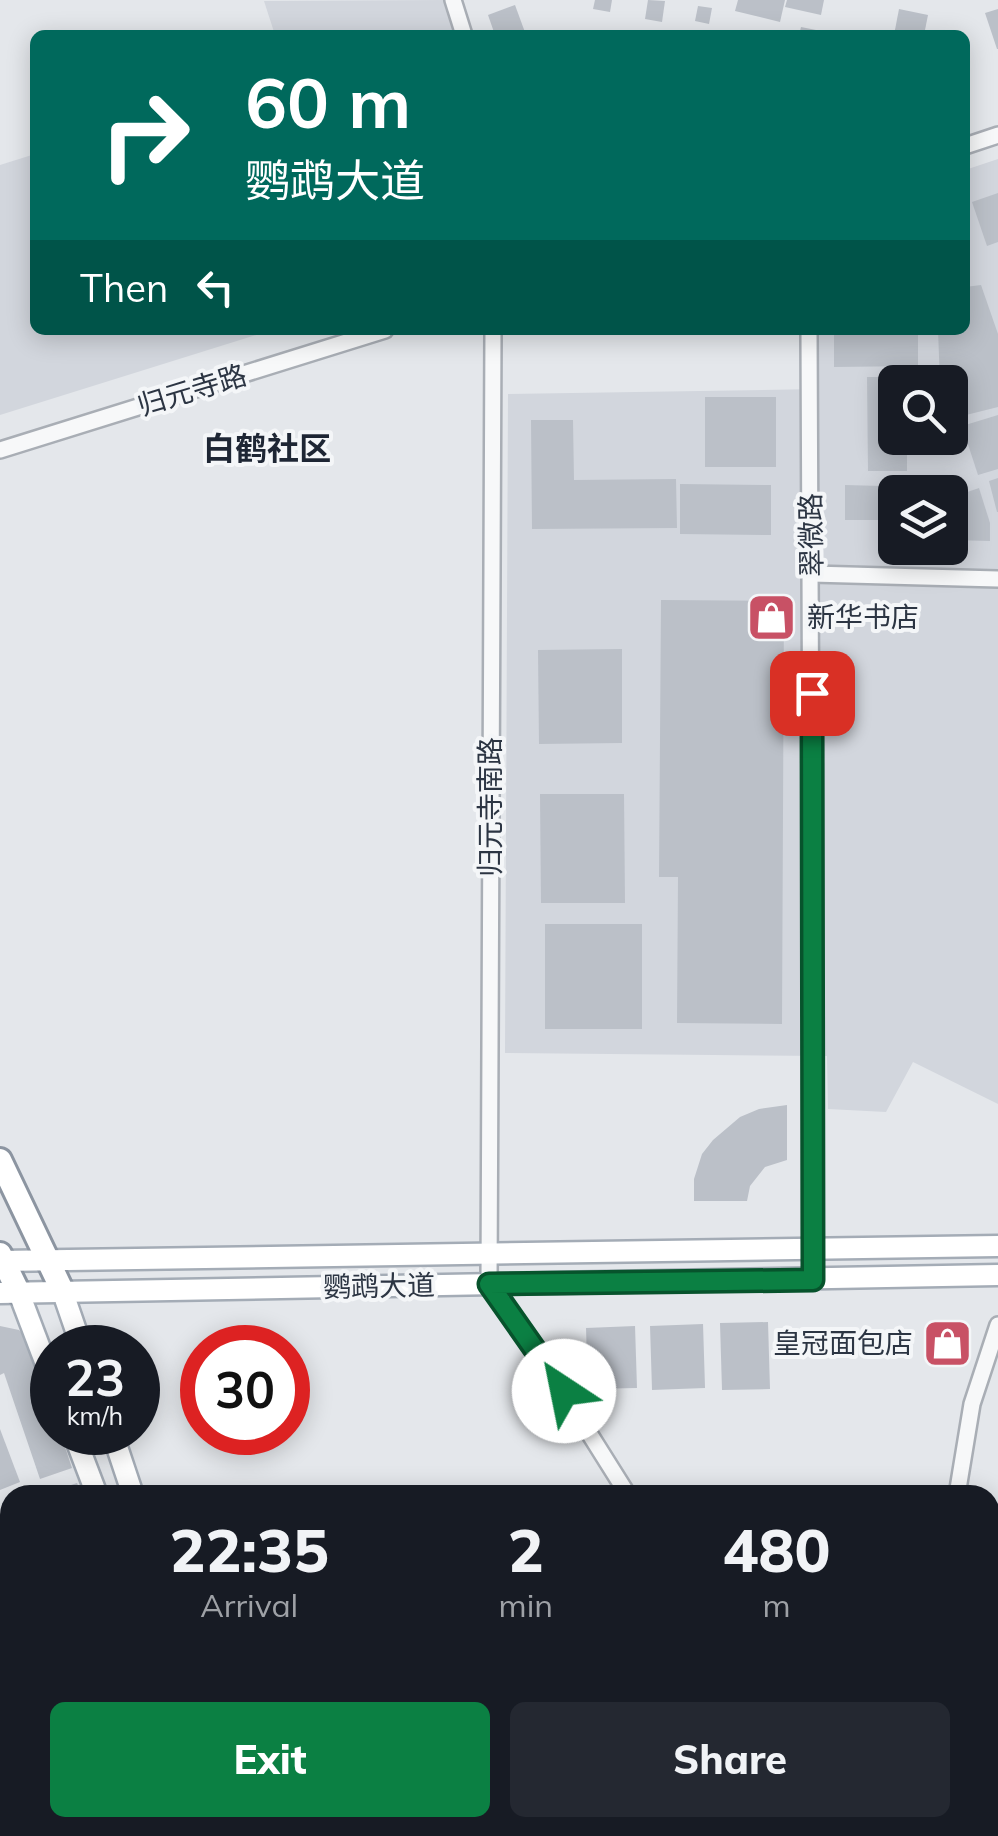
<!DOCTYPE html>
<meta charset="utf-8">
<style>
body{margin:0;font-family:Mulish,"Noto Sans SC",sans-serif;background:#242831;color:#f1f3f6;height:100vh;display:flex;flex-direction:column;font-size:38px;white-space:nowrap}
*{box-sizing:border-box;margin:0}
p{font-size:32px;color:#9ea1a6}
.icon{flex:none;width:55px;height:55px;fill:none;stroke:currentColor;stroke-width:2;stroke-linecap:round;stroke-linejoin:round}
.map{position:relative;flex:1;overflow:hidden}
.panel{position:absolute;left:0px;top:1485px;width:1000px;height:352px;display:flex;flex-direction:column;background:#171b24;border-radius:30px 30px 0 0;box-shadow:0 5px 25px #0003}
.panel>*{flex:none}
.top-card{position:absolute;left:30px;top:30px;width:940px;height:305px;border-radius:15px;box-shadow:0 5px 25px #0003;background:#00695c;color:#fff;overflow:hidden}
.fabs{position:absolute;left:878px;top:365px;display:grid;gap:20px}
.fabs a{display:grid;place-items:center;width:90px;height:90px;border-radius:15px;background:#171b24;box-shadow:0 5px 25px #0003;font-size:50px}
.speed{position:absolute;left:30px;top:1325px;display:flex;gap:20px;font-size:50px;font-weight:700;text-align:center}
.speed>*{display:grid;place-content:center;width:130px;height:130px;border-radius:50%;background:#171b24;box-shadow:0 5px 25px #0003;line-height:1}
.speed small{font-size:25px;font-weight:400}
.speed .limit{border:15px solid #d22;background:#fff;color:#111}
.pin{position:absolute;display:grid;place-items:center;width:85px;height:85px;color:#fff;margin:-42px;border-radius:20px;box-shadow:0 5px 15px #0006}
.me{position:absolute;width:110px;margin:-55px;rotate:326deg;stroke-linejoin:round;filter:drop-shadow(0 0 8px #0008)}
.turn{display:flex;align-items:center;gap:35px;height:210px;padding:0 50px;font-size:45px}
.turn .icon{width:130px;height:130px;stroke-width:2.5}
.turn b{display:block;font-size:70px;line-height:85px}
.then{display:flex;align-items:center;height:95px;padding:0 50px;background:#0003;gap:20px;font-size:38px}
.eta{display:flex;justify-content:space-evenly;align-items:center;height:170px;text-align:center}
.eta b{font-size:60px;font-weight:800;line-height:70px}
.primary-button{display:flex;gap:20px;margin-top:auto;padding:20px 50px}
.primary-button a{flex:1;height:115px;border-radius:15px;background:#0b8043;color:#fff;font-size:40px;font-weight:800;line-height:115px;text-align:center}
.primary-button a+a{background:#242831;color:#f1f3f6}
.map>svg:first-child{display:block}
</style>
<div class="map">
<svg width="998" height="1836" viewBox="0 0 998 1836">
<rect width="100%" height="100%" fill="#e4e7eb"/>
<g fill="#d2d6dd" fill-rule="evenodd">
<path d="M445,0L456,35H275L264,1Z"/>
<path d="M35,154V330H272L0,415V165Z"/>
<path d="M998,159V1104L913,1062L886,1112L828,1109L827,1056L505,1053L508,394L819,389V330H965V170ZM895,382H950V438H895ZM895,492H950V548H895Z"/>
</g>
<g fill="#bbc0c8">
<path d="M595,0H612L610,12L593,9Z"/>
<path d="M648,0L665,1L662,22L645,19Z"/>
<path d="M738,0H785L780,22L735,11Z"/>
<path d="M787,0H824L821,15L785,7Z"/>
<path d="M515,5L526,35H495L488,15Z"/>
<path d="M698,6L712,8L709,24L695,21Z"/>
<path d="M899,9L928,15L924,35H894Z"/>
<path d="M998,9V49H997L985,13Z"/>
<path d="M801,27L816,30L815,35H799Z"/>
<path d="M998,193V242L987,246L972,202Z"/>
<path d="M981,285L998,334V407L950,419V382H940L938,330H965V287Z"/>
<path d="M834,330H918V366L834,367Z"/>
<path d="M867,377H907V382H895V438H907V471H868Z"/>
<rect x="705" y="397" width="71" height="70"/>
<path d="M998,415V469L978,475L962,426Z"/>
<path d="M531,420H573L574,480L676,479L677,528L532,529Z"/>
<path d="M998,478V512H997L989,481Z"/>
<path d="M680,484L771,485V535L680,534Z"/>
<path d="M845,485L882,486V520H845Z"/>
<path d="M979,488L990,523V541L950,540V498Z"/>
<path d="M661,600L784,601L782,1024L677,1023L678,877H659Z"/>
<path d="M622,649V743L539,744L538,650Z"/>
<path d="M540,794H624L625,903H541Z"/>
<rect x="545" y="924" width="97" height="105"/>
<path d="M787,1105V1160L765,1167L750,1186L747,1201H694V1179L702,1154L713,1140L740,1117L759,1109Z"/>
<path d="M768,1322L770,1389L722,1390L720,1323Z"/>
<path d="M703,1324L705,1388L652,1390L650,1326Z"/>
<path d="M0,1326L19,1330L28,1339L52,1411V1432H60L72,1468L40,1479L4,1373L0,1375Z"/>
<path d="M635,1326L637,1388L588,1389L586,1328Z"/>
<path d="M0,1429L20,1482L0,1490Z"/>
<path d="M77,1483L82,1495H55L53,1491Z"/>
<path d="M10,1500V1523L2,1503Z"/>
<path d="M0,1539L10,1565V1604L0,1607Z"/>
<path d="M10,1616V1650L0,1620Z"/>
<path d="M10,1735V1802L2,1805L0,1739Z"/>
</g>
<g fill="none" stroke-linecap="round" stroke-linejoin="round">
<defs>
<g id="minor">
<path d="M453,0L464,35"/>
<path d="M965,146L998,135"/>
<path d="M493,330L489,1284L545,1363L628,1495"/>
<path d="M809,330L813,1280"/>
<path d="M0,450L385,330"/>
<path d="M812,574L998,579"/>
<path d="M957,1495L972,1404L998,1325"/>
<path d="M572,1828L603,1836"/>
<path d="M692,1828V1836"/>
<path d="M866,1828L868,1836"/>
<path d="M927,1828L929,1836"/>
<path d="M983,1828L986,1836"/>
<path d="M729,1836L778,1828"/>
</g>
<g id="major">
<path d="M0,1261L998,1246"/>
<path d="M62,1290L82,1348"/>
<path d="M0,1293L998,1275"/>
<path d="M19,1293L52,1380"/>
<path d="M73,1432L97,1495"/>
<path d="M112,1432L133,1495"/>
<path d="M220,1828L223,1836"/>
<path d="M246,1828L249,1836"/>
<path d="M95,1836L103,1828"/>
</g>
<g id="highway">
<path d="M0,1160L62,1290"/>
<path d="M0,1254L19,1293"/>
</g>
</defs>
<use href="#minor" stroke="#a9aeb5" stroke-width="20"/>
<use href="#major" stroke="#a4acb6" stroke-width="25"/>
<use href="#highway" stroke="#8c95a1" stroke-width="28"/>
<use href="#minor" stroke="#f7f8f9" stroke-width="15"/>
<use href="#major" stroke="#fff" stroke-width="20"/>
<use href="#highway" stroke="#fff" stroke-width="22"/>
</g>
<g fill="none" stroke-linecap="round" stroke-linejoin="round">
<defs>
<path id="route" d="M564,1391L489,1284L813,1280L812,693"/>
</defs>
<use href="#route" stroke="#07532c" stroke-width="25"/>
<use href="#route" stroke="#0b8043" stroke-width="18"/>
</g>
<defs>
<symbol id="shop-square" viewBox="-11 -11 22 22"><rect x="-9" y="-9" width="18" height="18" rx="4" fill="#c85165" stroke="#f4f6f8"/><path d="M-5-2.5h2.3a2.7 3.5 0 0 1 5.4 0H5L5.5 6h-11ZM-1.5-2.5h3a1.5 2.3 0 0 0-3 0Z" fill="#fff"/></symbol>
</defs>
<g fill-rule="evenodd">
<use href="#shop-square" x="744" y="590" width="55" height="55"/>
<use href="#shop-square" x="920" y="1316" width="55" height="55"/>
</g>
<g text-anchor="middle" stroke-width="8" stroke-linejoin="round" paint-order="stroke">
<g font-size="28" fill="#2c3543" stroke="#f4f6f8">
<text transform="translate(192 390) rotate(-17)" y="10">归元寺路</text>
<text transform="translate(811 535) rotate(-91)" y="10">翠微路</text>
<text transform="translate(490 807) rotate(-90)" y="10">归元寺南路</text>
<text transform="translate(379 1286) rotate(-1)" y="10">鹦鹉大道</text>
</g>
<g font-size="28" fill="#2c3543" stroke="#f4f6f8" text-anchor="start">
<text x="807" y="627">新华书店</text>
<text x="913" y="1353" text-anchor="end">皇冠面包店</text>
</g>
<g font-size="32" font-weight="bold" fill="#1e2634" stroke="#f4f6f8">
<text x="267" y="460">白鹤社区</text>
</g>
</g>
</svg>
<div class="fabs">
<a><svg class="icon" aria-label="search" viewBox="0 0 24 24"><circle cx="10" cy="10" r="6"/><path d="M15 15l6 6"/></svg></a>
<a><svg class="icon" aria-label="layers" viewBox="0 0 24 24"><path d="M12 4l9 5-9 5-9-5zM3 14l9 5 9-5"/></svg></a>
</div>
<div class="speed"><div>23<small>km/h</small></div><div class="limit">30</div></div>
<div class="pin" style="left:812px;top:693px;background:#d93025"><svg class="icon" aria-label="arrive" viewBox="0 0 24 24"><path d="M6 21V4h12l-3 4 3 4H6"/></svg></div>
<svg class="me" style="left:564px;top:1391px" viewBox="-20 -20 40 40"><circle r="19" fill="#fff"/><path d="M0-13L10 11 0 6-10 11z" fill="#0b8043"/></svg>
<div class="top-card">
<div class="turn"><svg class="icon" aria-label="right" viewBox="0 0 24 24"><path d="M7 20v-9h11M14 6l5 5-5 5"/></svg><div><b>60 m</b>鹦鹉大道</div></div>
<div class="then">Then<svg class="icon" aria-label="left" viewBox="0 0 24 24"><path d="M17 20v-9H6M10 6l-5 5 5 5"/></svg></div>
</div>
<section class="panel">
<div class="eta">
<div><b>22:35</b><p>Arrival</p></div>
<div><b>2</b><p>min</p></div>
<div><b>480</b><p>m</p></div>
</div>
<div class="primary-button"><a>Exit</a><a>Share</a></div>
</section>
</div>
